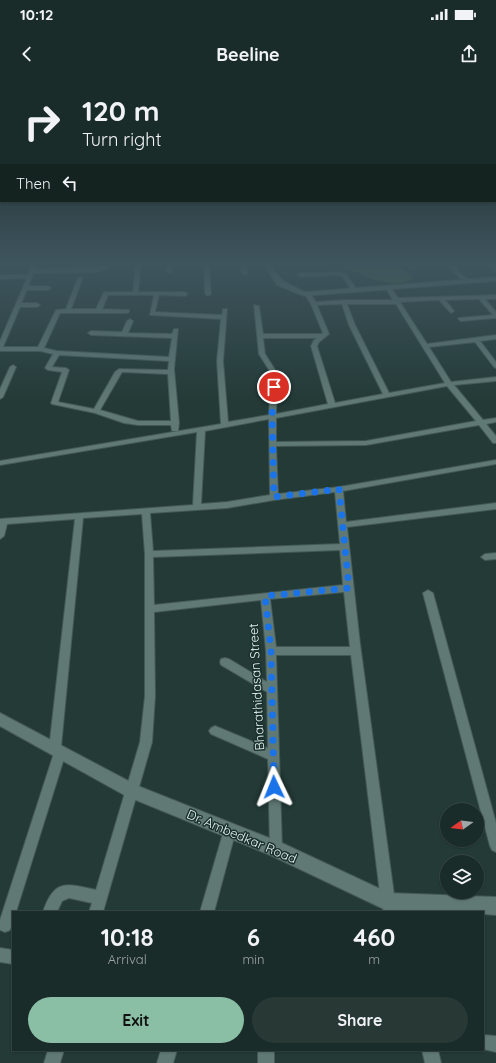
<!DOCTYPE html>
<style>
body{margin:0;font-family:Quicksand,sans-serif;background:#273835;color:#f1f3f6;height:100vh;display:flex;flex-direction:column;font-size:15px;white-space:nowrap}
*{box-sizing:border-box;margin:0}
p{font-size:13px;color:#9fa7a8}
.icon{flex:none;width:22px;height:22px;fill:none;stroke:currentColor;stroke-width:2;stroke-linecap:round;stroke-linejoin:round}
.map{position:relative;flex:1;overflow:hidden}
.drawer{position:absolute;left:12px;top:831px;width:472px;height:140px;display:flex;flex-direction:column;background:#1a2c29;border-radius:0px;box-shadow:0 1px 3px #0004,0 0 0 1px #384846}
.drawer>*{flex:none}
.hud{position:absolute;left:0px;top:0px;width:496px;height:122px;box-shadow:0 1px 3px #0004,0 0 0 1px #384846;background:#1a2c29;color:#f1f3f6;overflow:hidden}
.needle{width:26px;rotate:256deg}
.fabs{position:absolute;left:440px;top:723px;display:grid;gap:8px}
.fabs a{display:grid;place-items:center;width:44px;height:44px;border-radius:50%;background:#1a2c29;box-shadow:0 1px 3px #0004,0 0 0 1px #384846;font-size:20px}
.pin{position:absolute;display:grid;place-items:center;width:34px;height:34px;color:#fff;margin:-17px;border:2px solid #fff;border-radius:50%;box-shadow:0 1px 4px #0007}
.me{position:absolute;width:44px;margin:-22px;rotate:358deg;stroke-linejoin:round;filter:drop-shadow(0 0 3px #0008)}
.turn{display:flex;align-items:center;gap:14px;height:84px;padding:0 16px;font-size:18px}
.turn .icon{width:52px;height:52px;stroke-width:2.5}
.turn b{display:block;font-size:28px;line-height:34px}
.then{display:flex;align-items:center;height:38px;padding:0 16px;background:#0003;gap:8px;font-size:15px}
.eta{display:flex;justify-content:space-evenly;align-items:center;height:68px;text-align:center}
.eta b{font-size:24px;font-weight:800;line-height:28px}
.cta{display:flex;gap:8px;margin-top:auto;padding:8px 16px}
.cta a{flex:1;height:46px;border-radius:24px;background:#8abfa5;color:#111;font-size:16px;font-weight:800;line-height:46px;text-align:center}
.cta a+a{background:#273835;color:#f1f3f6}
.status{display:flex;justify-content:space-between;align-items:center;height:28px;padding:0 20px;background:#1a2c29;direction:ltr}
.status svg{height:11px;fill:currentColor}
header{display:flex;justify-content:space-between;align-items:center;height:52px;padding:0 16px;background:#1a2c29;font-size:18px;font-weight:800}
.map>svg:first-child{display:block}
</style>
<div class="status"><b>10:12</b><svg viewBox="0 0 49 12"><path d="M0 12V9h3v3zM5 12V6h3v6zM10 12V3h3v9zM15 12V0h3v12zM26 1h20v11H26zM47 4h2v5h-2z"/></svg></div>
<header><svg class="icon" aria-label="back" viewBox="0 0 24 24"><path d="M15 5l-7 7 7 7"/></svg>Beeline<svg class="icon" aria-label="share" viewBox="0 0 24 24"><path d="M12 15V3M7 8l5-5 5 5M5 13v7h14v-7"/></svg></header>
<div class="map">
<svg width="496" height="983" viewBox="0 0 496 983">
<rect width="100%" height="100%" fill="#233a37"/>
<path fill="#39653b" d="M341,185H393L411,194L414,198C391,212 362,195 341,185Z"/>
<g fill="none" stroke-linecap="round" stroke-linejoin="round">
<defs>
<g id="minor">
<path d="M31,185H35L34,189L98,188L103,185H107L108,187L99,192L34,193L28,206H48L51,208L48,210H27L21,223H37L40,225L37,227H20L3,267H38L56,230L66,229L78,197L83,198L71,229H96L104,212H133L136,185H141L138,212H185L188,214L185,216L159,215L155,232L222,235L223,229H227L223,281L228,342L269,335L271,293L259,274L254,225L259,226L263,254H322L323,253L311,224L304,213L305,212H309L316,222L344,220H393L385,207L388,205L390,206L398,218L496,215V219H485L496,232V238L461,241L458,239L459,238L493,235L479,219L445,220L454,231L451,233L439,220L400,222L427,264L496,255V259L480,261L496,282V288L494,287L475,262L429,267L451,302L496,297V301L454,305L483,340L496,338V342L486,344L496,356V363H493L479,345L366,365L276,366L278,414L339,407L496,380V384L343,411L346,442L496,423V429L347,447L360,564L395,822L398,832H384L381,822L351,575H276L282,769L280,773L276,775L272,773L270,769L268,679L211,654L209,651L211,648L215,646L268,668L267,612L221,585L220,582L221,579L225,578L229,579L267,602L266,571L261,520L154,532L155,616L152,662L103,832H89L92,823L69,818L62,821L57,832H43C54,799 66,803 96,810L140,662L145,616V474L142,434L83,438L61,667L64,669L66,672L16,832H13V841L10,850L5,852L0,850V840L54,673L51,672L49,669L75,439L7,444L4,456L0,459V439L193,425L197,352L0,385V381L221,344L217,281L221,239L150,235L154,215H108L102,229L129,230V232L127,233H60L44,268L57,271L169,277L172,258L91,255L88,253L91,251L122,252L127,241L130,239L133,241L128,253L172,254L174,249H178L174,289L179,343L178,351H172L171,345H138L124,343L95,333L52,324L51,323L62,292L48,290L45,288L53,274L40,271H0V261L27,198L0,199V195H28ZM342,224L349,245L383,314L335,323L317,266L319,262L329,254L317,225ZM347,224H396L445,303L389,313L355,245ZM263,258H317L314,260L311,266L328,324L276,334L277,293L265,274ZM59,275L169,281L168,290L119,289L115,292L94,329L58,322L69,290L66,288L52,287ZM122,292L168,294L171,341H138L100,330ZM447,306L476,341L366,361L276,362V338ZM269,339L270,415L227,422L201,424L205,351ZM335,412L340,464L153,471L150,433L227,428L274,420ZM340,470L343,505L154,525L153,477ZM344,512L350,567H276L270,519Z"/>
<path d="M168,185H173L171,193L166,192Z"/>
<path d="M204,185H209L211,214L208,216L205,214Z"/>
<path d="M241,185H246L247,195L242,194Z"/>
<path d="M408,185H414L416,187L411,188Z"/>
<path d="M447,185H452L468,200V202H464Z"/>
<path d="M342,192L346,194L357,210L356,211H352L342,196L339,195L300,197L297,195L300,193Z"/>
<path d="M13,285L16,287L3,317L0,319V309L10,287Z"/>
<path d="M496,473V479L485,480L481,477L485,474Z"/>
<path d="M428,510L433,513L496,743V772L492,770L490,766L423,513Z"/>
<path d="M230,744L234,746L236,750L214,832H200L224,750L226,746Z"/>
<path d="M0,868L13,870V884L0,882Z"/>
<path d="M483,955L496,956V972L483,969Z"/>
<path d="M48,970H64L60,983H44Z"/>
<path d="M161,970H177L173,983H157Z"/>
<rect x="258" y="970" width="16" height="13"/>
<path d="M422,970H438L441,983H425Z"/>
</g>
<g id="tertiary">
<path d="M264,185H270L283,201L305,212L496,197V201L304,216L277,205Z"/>
<path d="M488,185H495L496,192Z"/>
<path d="M0,633L138,706L282,763L389,813L496,817V835L483,834V832L388,831L270,775L126,716L0,646Z"/>
</g>
</defs>
<use href="#minor" stroke="#445956" stroke-width="2"/>
<use href="#tertiary" stroke="#445956" stroke-width="2"/>
<use href="#minor" fill="#607975" fill-rule="evenodd"/>
<use href="#tertiary" fill="#607975" fill-rule="evenodd"/>
</g>
<linearGradient id="sky" x2="0" y2="1"><stop stop-color="#13201e"/><stop offset="0.57" stop-color="#3f555e"/><stop offset="1" stop-color="#3f555e" stop-opacity="0"/></linearGradient>
<rect width="496" height="322" fill="url(#sky)"/>
<g fill="none" stroke-linecap="round" stroke-linejoin="round">
<path stroke="#1a73e8" stroke-width="7" stroke-dasharray="0 12.6" d="M274,307L272,336L274,417L339,409L349,508L265,516L271,571L274,707"/>
</g>
<g text-anchor="middle" stroke-width="3" stroke-linejoin="round" paint-order="stroke">
<g font-size="13" fill="#e9f7f4" stroke="#19302d">
<text transform="translate(256 607) rotate(-93)" y="5">Bharathidasan Street</text>
<text transform="translate(242 756) rotate(23)" y="5">Dr. Ambedkar Road</text>
</g>
</g>
</svg>
<div class="fabs">
<a><svg class="needle" viewBox="-14 -14 28 28"><path d="M0-13l5 13h-10z" fill="#e53935"/><path d="M0 13l5-13h-10z" fill="#9fa7a8"/></svg></a>
<a><svg class="icon" aria-label="layers" viewBox="0 0 24 24"><path d="M12 4l9 5-9 5-9-5zM3 14l9 5 9-5"/></svg></a>
</div>
<div class="pin" style="left:274px;top:307px;background:#d93025"><svg class="icon" aria-label="arrive" viewBox="0 0 24 24"><path d="M6 21V4h12l-3 4 3 4H6"/></svg></div>
<svg class="me" style="left:274px;top:707px" viewBox="-20 -20 40 40"><path d="M0-17L14 15 0 8-14 15z" fill="#1a73e8" stroke="#fff" stroke-width="4"/></svg>
<div class="hud">
<div class="turn"><svg class="icon" aria-label="right" viewBox="0 0 24 24"><path d="M7 20v-9h11M14 6l5 5-5 5"/></svg><div><b>120 m</b>Turn right</div></div>
<div class="then">Then<svg class="icon" aria-label="left" viewBox="0 0 24 24"><path d="M17 20v-9H6M10 6l-5 5 5 5"/></svg></div>
</div>
<section class="drawer">
<div class="eta">
<div><b>10:18</b><p>Arrival</p></div>
<div><b>6</b><p>min</p></div>
<div><b>460</b><p>m</p></div>
</div>
<div class="cta"><a>Exit</a><a>Share</a></div>
</section>
</div>
